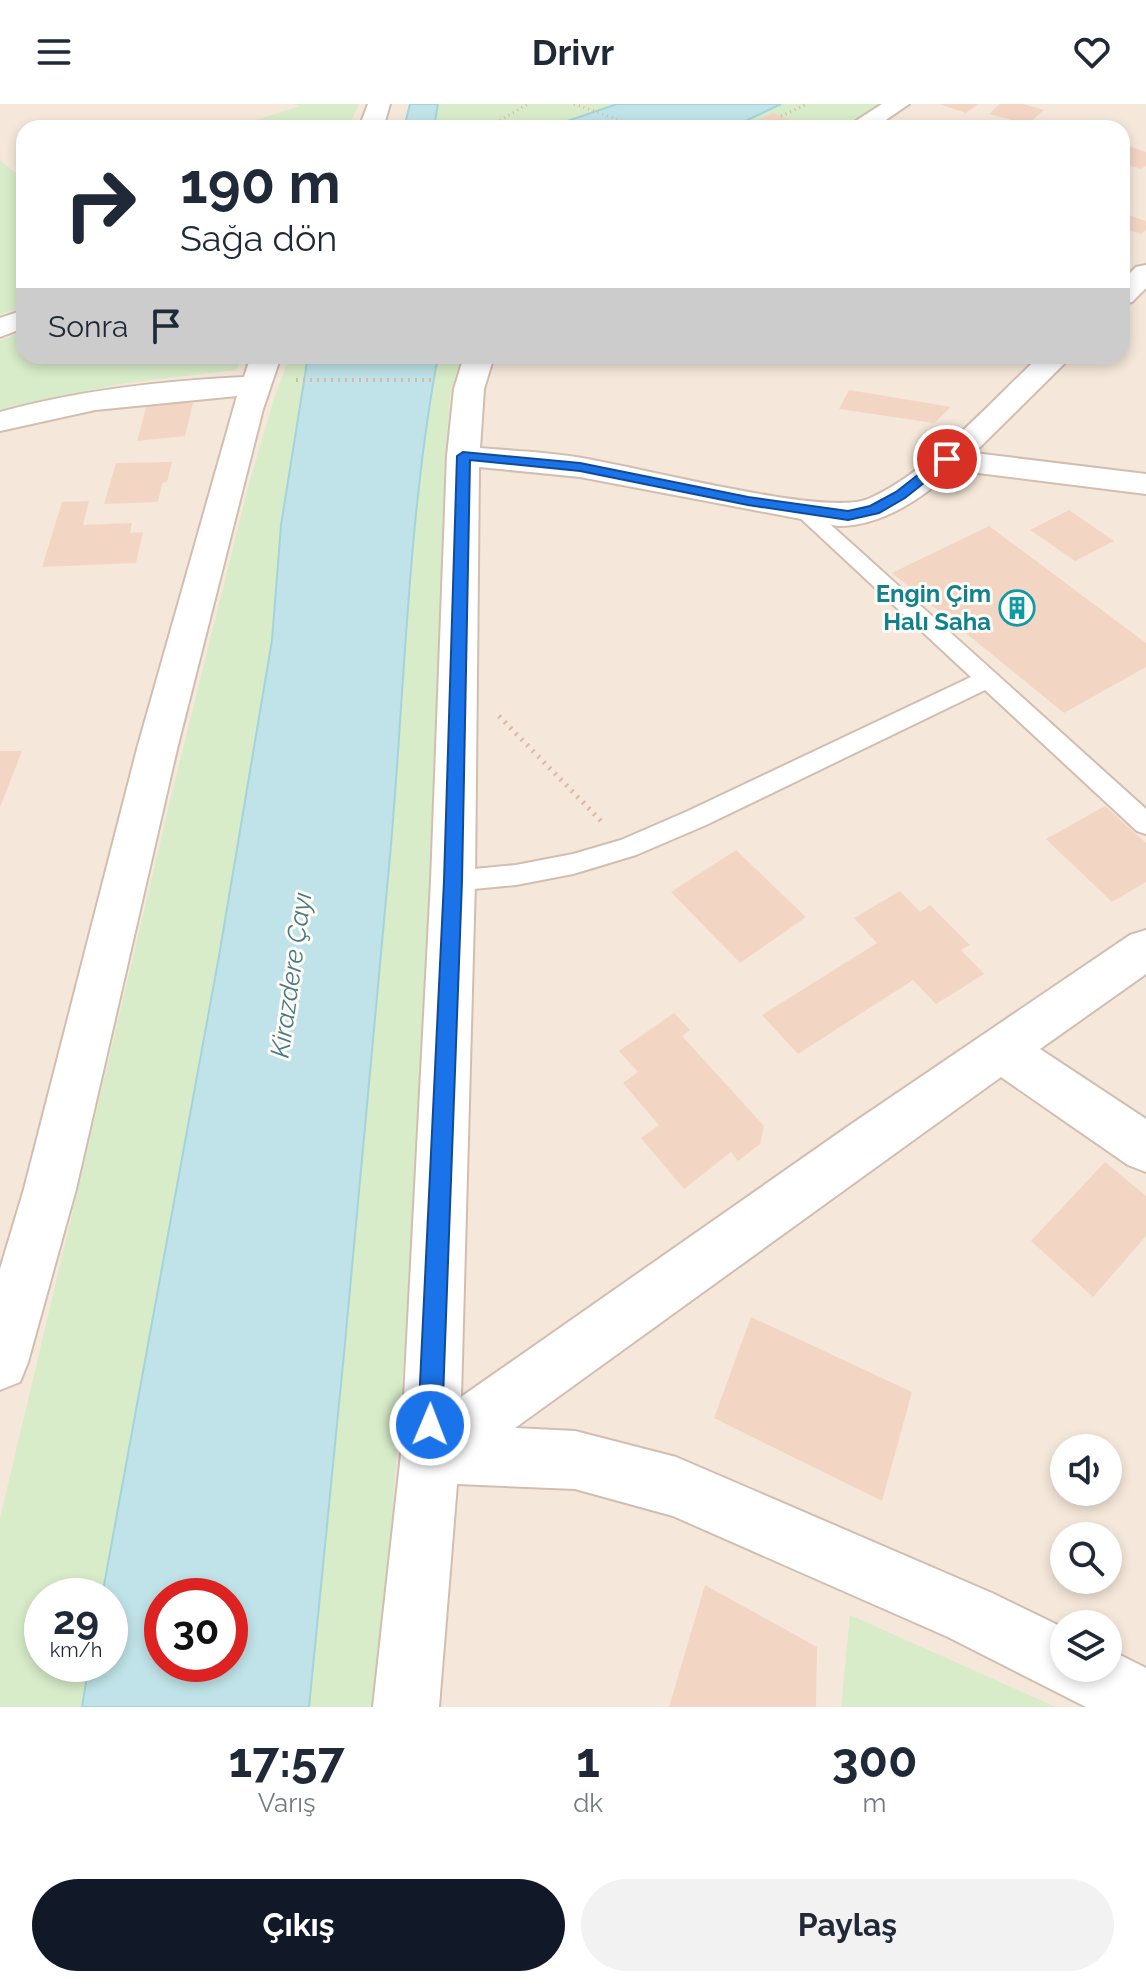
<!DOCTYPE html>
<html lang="tr">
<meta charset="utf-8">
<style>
body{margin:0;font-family:Raleway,sans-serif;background:#f2f2f3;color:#1f2937;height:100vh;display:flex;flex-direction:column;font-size:30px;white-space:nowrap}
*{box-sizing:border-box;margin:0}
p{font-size:26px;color:#747a83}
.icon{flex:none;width:44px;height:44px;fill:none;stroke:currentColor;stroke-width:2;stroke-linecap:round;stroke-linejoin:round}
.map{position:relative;height:1603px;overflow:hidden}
.panel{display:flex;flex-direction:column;background:#fff;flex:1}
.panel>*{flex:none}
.top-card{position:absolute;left:16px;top:16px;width:1114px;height:244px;border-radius:24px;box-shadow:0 4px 12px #0003;background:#fff;color:#1f2937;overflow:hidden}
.tools{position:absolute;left:1050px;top:1330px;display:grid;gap:16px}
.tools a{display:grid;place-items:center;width:72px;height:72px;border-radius:50%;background:#fff;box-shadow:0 4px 12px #0003;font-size:40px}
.speed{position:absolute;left:24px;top:1474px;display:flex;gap:16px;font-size:40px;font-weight:700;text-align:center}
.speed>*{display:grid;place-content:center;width:104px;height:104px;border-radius:50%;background:#fff;box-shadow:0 4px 12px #0003;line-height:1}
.speed small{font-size:20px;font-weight:400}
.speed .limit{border:12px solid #d22;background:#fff;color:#111}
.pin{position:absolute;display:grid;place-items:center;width:68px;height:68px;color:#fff;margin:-34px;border:4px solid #fff;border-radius:50%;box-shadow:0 2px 8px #0007}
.me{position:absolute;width:88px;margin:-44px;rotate:1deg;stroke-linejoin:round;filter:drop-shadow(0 0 6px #0008)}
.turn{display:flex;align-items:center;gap:28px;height:168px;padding:0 32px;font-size:36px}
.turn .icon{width:104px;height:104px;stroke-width:2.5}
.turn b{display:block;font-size:56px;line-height:68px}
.then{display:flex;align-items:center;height:76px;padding:0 32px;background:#0003;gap:16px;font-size:30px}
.eta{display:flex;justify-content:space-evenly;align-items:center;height:136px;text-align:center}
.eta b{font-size:48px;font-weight:700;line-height:56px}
.button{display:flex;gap:16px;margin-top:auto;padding:16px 32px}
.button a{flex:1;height:92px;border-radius:48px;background:#111827;color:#fff;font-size:32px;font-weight:700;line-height:92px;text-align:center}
.button a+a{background:#f2f2f3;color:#1f2937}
header{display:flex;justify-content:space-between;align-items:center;height:104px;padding:0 32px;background:#fff;font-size:36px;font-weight:700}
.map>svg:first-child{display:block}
</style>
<header><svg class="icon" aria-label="menu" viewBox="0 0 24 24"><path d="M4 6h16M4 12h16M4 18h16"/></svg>Drivr<svg class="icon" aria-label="heart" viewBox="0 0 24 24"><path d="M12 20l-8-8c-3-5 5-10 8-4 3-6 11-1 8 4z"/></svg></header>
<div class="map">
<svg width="1146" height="1603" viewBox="0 0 1146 1603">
<rect width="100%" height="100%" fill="#fdf6ec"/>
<path fill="#f5e8da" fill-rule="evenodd" d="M0,0H1146V1603H0ZM24,24H1122V252H24ZM1064,1344H1108V1388H1064ZM1064,1432H1108V1476H1064ZM42,1492H110V1560H42ZM162,1492H230V1560H162ZM1064,1520H1108V1564H1064Z"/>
<g fill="#d8ecc9">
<path d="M294,0H359L348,24H208L230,18L243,20L300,2Z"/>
<path d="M438,0H617L547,24H434Z"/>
<path d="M781,0H881L839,24H731Z"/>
<path d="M0,56L24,76V201L0,211Z"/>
<path d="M24,227V252H243L236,266L120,280L0,306V237Z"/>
<path d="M290,252H308L281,421L272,536L219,852L102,1492H42V1560H89L82,1603H0V1414L170,697L248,383L274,294Z"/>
<path d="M438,252H461L450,292L445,358L437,656L407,1213L378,1603H309C338,1316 366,1028 391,741C405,578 408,413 438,252Z"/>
<path d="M850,1511L1056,1603H841Z"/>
</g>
<g fill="#bfe3e8" stroke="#a5d3da" stroke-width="2" fill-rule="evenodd">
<path d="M410,0H438L434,24H404Z"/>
<path d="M617,0H781L731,24H547Z"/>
<path d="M308,252H438C408,413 405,578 391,741C366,1028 338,1316 309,1603H82L89,1560H110V1492H102L219,852L272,536L281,421ZM162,1492H230V1560H162Z"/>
</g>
<g fill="#f3d5c3">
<path d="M939,0H978L966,9Z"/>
<path d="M1000,0H1023L1044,6L1028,20L989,10Z"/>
<path d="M773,9L781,12L809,24H740Z"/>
<path d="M1122,40L1146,48V62L1141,65L1122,59Z"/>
<path d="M1122,109L1146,117V126L1141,130L1122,124Z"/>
<path d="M849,286L951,303L934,319L839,305Z"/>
<path d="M193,299L185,332L137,337L147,300Z"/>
<path d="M172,358L167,378L162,379L158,398L104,400L116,359Z"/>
<path d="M89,397L83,421L132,419L130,429L143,428L136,459L42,463L62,398Z"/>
<path d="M1069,406L1114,437L1075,457L1030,426Z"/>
<path d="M989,422L1146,539V563L1064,609L892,469Z"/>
<path d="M0,647H22L0,703Z"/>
<path d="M1105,702L1146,739V778L1112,798L1046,735Z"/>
<path d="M736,746L806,813L740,859L671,788Z"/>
<path d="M900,787L920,808L930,801L970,841L961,846L984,870L936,900L913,876L798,950L762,911L877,839L854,814Z"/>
<path d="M674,909L690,926L682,932L764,1022L760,1040L738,1057L731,1048L684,1085L641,1034L659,1021L623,979L638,968L619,947Z"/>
<path d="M1105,1058L1146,1092V1132L1093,1193L1031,1137Z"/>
<path d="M751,1213L912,1288L882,1397L714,1314Z"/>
<path d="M705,1481L817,1543L816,1603H669Z"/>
</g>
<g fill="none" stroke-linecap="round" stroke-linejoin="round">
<defs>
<path id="lane" d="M804,401L811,403L1146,705V730L1137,727L985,586L706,721L636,751L573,770L516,781L453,787L444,784L440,777L444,770L453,767L516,761L573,750L621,736L688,707L971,573L797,411L794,407Z"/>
<g id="street">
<path d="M368,0H390L383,24H359Z"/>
<path d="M882,0H909L874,24H845Z"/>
<path d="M1146,161V184L1132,198L1122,200V177L1136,163Z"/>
<path d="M24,206V224L0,233V214Z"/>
<path d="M251,252H281L263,305L177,645L76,1085L28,1258L20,1278L0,1286V1165L24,1085L137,645L237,292L95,306L0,327V308C80,286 161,277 244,273Z"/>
<path d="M464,252H494L484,285L480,344C514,347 549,348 582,354C638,363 826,413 868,395C929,369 991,297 1040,252H1072L974,349L1146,370V390L954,366C922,394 883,422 838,422L580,373L479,363L475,777L461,1293L850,1021L1130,831L1146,826V870L1040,945L1146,1015V1068L1128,1061L1001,973L515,1324L575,1327L676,1353L992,1489L1064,1524V1564H1108V1545L1146,1564V1603H1086L948,1533L673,1412L575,1385L457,1380L439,1603H373L401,1350L431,777L447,352L454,285Z"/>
</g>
</defs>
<use href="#lane" stroke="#d1beb0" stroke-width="4"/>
<use href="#street" stroke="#d1beb0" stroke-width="4"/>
<g stroke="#d9b8a5" stroke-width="3" stroke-dasharray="1 4" stroke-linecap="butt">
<path d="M574,0L642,24"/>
<path d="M781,12L807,0"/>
<path d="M487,24L528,0"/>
</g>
<path stroke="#d9b8a5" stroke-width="4" stroke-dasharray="2 5" stroke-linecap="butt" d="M296,276H434"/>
<path stroke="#d9b8a5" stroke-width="5" stroke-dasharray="2 6" stroke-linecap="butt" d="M499,612L604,720"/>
<use href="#lane" fill="#fff" fill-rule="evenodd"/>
<use href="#street" fill="#fff" fill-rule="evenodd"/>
</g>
<path fill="#1a73e8" stroke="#114b97" stroke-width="2" d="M463,348L580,359L748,393L848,407L870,402L896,388L942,352L954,355L905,394L879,409L848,416L748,401L580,367L470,356L462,777L442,1321L439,1329L430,1333L422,1329L418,1321L444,777L457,352Z"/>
<defs>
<symbol id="building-ring" viewBox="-11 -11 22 22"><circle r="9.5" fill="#fffaf3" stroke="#0f9aa8" stroke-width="1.5"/><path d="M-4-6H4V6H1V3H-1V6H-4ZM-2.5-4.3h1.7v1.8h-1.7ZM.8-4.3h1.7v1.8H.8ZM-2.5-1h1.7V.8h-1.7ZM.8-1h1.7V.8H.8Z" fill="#0f9aa8"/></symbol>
</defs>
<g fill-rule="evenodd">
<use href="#building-ring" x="997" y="484" width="40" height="40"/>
</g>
<g text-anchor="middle" stroke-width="6" stroke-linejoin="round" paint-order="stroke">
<g font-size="24" font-weight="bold" fill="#0d838f" stroke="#fffaf3" text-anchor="end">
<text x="991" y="498">Engin Çim<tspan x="991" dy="28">Halı Saha</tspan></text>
</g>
<g font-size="26" font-style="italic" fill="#437c86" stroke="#fffaf3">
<text transform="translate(291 871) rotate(-82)" y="9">Kirazdere Çayı</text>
</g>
</g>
</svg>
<div class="tools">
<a><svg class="icon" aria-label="sound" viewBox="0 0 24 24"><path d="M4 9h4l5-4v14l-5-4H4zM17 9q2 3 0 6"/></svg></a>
<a><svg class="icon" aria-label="search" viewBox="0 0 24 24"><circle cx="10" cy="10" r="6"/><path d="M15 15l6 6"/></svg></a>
<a><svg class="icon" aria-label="layers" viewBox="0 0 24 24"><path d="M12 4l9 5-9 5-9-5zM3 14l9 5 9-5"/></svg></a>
</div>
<div class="speed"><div>29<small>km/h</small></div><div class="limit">30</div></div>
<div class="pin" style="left:947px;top:355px;background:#d93025"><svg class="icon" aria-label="arrive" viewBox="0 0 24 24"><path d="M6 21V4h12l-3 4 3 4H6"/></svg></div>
<svg class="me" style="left:430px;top:1321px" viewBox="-20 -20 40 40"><circle r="17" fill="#1a73e8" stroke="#fff" stroke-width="3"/><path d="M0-11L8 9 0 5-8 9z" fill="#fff"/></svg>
<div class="top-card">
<div class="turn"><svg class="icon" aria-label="right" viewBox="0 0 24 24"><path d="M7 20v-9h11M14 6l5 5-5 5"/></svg><div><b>190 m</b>Sağa dön</div></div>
<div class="then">Sonra<svg class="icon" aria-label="arrive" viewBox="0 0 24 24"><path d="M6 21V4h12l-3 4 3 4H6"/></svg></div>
</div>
</div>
<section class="panel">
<div class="eta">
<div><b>17:57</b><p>Varış</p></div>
<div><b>1</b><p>dk</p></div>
<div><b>300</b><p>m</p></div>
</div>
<div class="button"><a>Çıkış</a><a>Paylaş</a></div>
</section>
